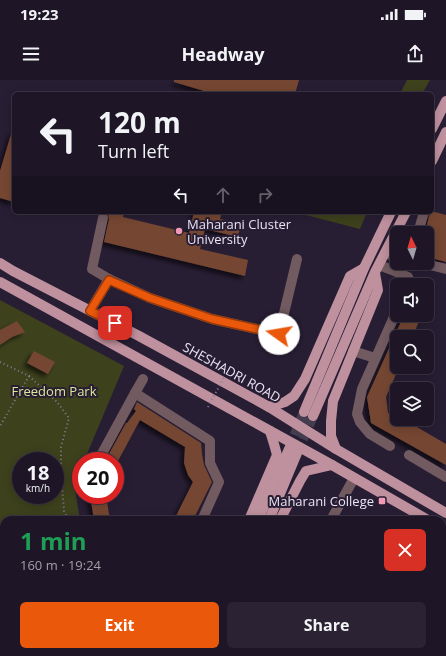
<!DOCTYPE html>
<meta charset="utf-8">
<style>
body{margin:0;font-family:"Open Sans",sans-serif;background:#2b2333;color:#f1f3f6;height:100vh;display:flex;flex-direction:column;font-size:15px;white-space:nowrap}
*{box-sizing:border-box;margin:0}
p{font-size:13px;color:#a19fa7}
.icon{flex:none;width:22px;height:22px;fill:none;stroke:currentColor;stroke-width:2;stroke-linecap:round;stroke-linejoin:round}
.map{position:relative;flex:1;overflow:hidden}
.panel{position:absolute;left:0px;top:436px;width:446px;height:140px;display:flex;flex-direction:column;background:#1e1627;border-radius:12px 12px 0 0;box-shadow:0 2px 10px #0003,0 0 0 1px #3c3544}
.panel>*{flex:none}
.guide{position:absolute;left:12px;top:12px;width:422px;height:122px;border-radius:6px;box-shadow:0 2px 10px #0003,0 0 0 1px #3c3544;background:#1e1627;color:#f1f3f6;overflow:hidden}
.needle{width:26px;rotate:355deg}
.controls{position:absolute;left:390px;top:146px;display:grid;gap:8px}
.controls a{display:grid;place-items:center;width:44px;height:44px;border-radius:6px;background:#1e1627;box-shadow:0 2px 10px #0003,0 0 0 1px #3c3544;font-size:20px}
.speed{position:absolute;left:12px;top:372px;display:flex;gap:8px;font-size:20px;font-weight:700;text-align:center}
.speed>*{display:grid;place-content:center;width:52px;height:52px;border-radius:50%;background:#1e1627;box-shadow:0 2px 10px #0003,0 0 0 1px #3c3544;line-height:1}
.speed small{font-size:10px;font-weight:400}
.speed .limit{border:6px solid #d22;background:#fff;color:#111}
.pin{position:absolute;display:grid;place-items:center;width:34px;height:34px;color:#fff;margin:-17px;border-radius:8px;box-shadow:0 2px 6px #0006}
.me{position:absolute;width:44px;margin:-22px;rotate:283deg;stroke-linejoin:round;filter:drop-shadow(0 0 3px #0008)}
.turn{display:flex;align-items:center;gap:14px;height:84px;padding:0 20px;font-size:18px}
.turn .icon{width:52px;height:52px;stroke-width:2.5}
.turn b{display:block;font-size:28px;line-height:34px}
.lanes{display:flex;align-items:center;height:38px;padding:0 20px;background:#0003;justify-content:center;gap:20px;direction:ltr}
.lanes .off{opacity:.35}
.round{display:grid;place-items:center;flex:none;width:42px;height:42px;border-radius:6px;background:#2b2333}
.summary{display:flex;align-items:center;justify-content:space-between;height:68px;padding:0 20px}
h1{font-size:24px;font-weight:700;line-height:30px;color:#1e9e55}
.cta{display:flex;gap:8px;margin-top:auto;padding:8px 20px}
.cta a{flex:1;height:46px;border-radius:6px;background:#ea580c;color:#fff;font-size:16px;font-weight:700;line-height:46px;text-align:center}
.cta a+a{background:#2b2333;color:#f1f3f6}
.status{display:flex;justify-content:space-between;align-items:center;height:28px;padding:0 20px;background:#1e1627;direction:ltr}
.status svg{height:11px;fill:currentColor}
header{display:flex;justify-content:space-between;align-items:center;height:52px;padding:0 20px;background:#1e1627;font-size:18px;font-weight:700}
.map>svg:first-child{display:block}
</style>
<div class="status"><b>19:23</b><svg viewBox="0 0 49 12"><path d="M0 12V9h3v3zM5 12V6h3v6zM10 12V3h3v9zM15 12V0h3v12zM26 1h20v11H26zM47 4h2v5h-2z"/></svg></div>
<header><svg class="icon" aria-label="menu" viewBox="0 0 24 24"><path d="M4 6h16M4 12h16M4 18h16"/></svg>Headway<svg class="icon" aria-label="share" viewBox="0 0 24 24"><path d="M12 15V3M7 8l5-5 5 5M5 13v7h14v-7"/></svg></header>
<div class="map">
<svg width="446" height="576" viewBox="0 0 446 576">
<defs>
<filter id="shadow"><feDropShadow dx="-3.5" dy="3.5" stdDeviation="2" flood-color="#0009"/></filter>
</defs>
<rect width="100%" height="100%" fill="#281e34"/>
<g fill="#3d411c" fill-rule="evenodd">
<path d="M407,0H430L422,14H400Z"/>
<path d="M294,132H367L360,149Z"/>
<path d="M0,220L124,286L84,381H81V388L74,403L80,440H4V572H60L57,576H0ZM21,381H55V415H21Z"/>
</g>
<g fill="#744633" filter="url(#shadow)">
<path d="M174,0H299L295,14H214L174,2Z"/>
<path d="M12,51H14V122L0,118V91Z"/>
<path d="M109,132H124L123,137L189,153L194,132H222L220,139L241,144L238,157L205,149L200,169L248,180L245,196L104,162L109,139L108,135Z"/>
<path d="M430,132H435L446,135V182L427,177V153H425Z"/>
<path d="M404,235H422L412,257H397V292L386,317L388,333L397,338V339H399L409,344L410,343L446,364V385L371,343L367,317Z"/>
<path d="M17,241L25,252L12,257L0,265V250Z"/>
<path d="M34,271L55,282L48,294L27,283Z"/>
<path d="M137,322L201,363L202,374L204,385L212,402L193,440H174L193,402L188,395L184,383L185,367L140,340L118,381H105L126,343H127L136,331L134,329Z"/>
<path d="M90,415H106L110,440H94Z"/>
</g>
<g fill="none" stroke-linecap="round" stroke-linejoin="round">
<g stroke="#453c50" stroke-width="10" stroke-dasharray="10 5" stroke-linecap="butt">
<path d="M289,369L304,332"/>
<path d="M297,373L313,336"/>
</g>
<g stroke="#857d90" stroke-width="2" stroke-dasharray="1 3" stroke-linecap="butt">
<path d="M205,279L211,283"/>
<path d="M0,282L29,296L0,346"/>
<path d="M29,296L57,322L69,338L61,367V392L64,431L68,440"/>
<path d="M46,576L50,572"/>
</g>
<g stroke="#715a60" stroke-width="10">
<path d="M103,138L92,189L109,199"/>
<path d="M418,153L424,132"/>
<path d="M385,173L397,177"/>
<path d="M422,183L446,189"/>
<path d="M379,185L392,190L408,197L410,202L409,205"/>
<path d="M90,231L109,199L150,218L212,239L279,254L297,179"/>
<path d="M353,271L375,278"/>
<path d="M135,313L210,361V383L219,402L202,440"/>
<path d="M390,366L370,354L360,342L357,334L362,309L397,230"/>
<path d="M409,375L446,397"/>
<path d="M98,381L135,313L143,299"/>
<path d="M331,440L354,398"/>
<path d="M442,525L446,518"/>
<path d="M438,572V576"/>
<path d="M383,576L387,572"/>
</g>
<g stroke="#bf909d" stroke-width="10">
<path d="M432,49L446,21"/>
<path d="M432,81L446,52"/>
<path d="M0,183L13,191L139,256L269,327L336,369L446,433"/>
<path d="M0,202L332,385L428,440"/>
<path d="M269,327L285,322L294,316L305,299L350,196L364,188"/>
<path d="M304,332L364,188L391,132"/>
<path d="M313,336L375,192L406,132"/>
<path d="M336,369L331,356V341L333,321L378,210L375,193"/>
<path d="M249,440L277,375L274,364L270,351"/>
<path d="M258,440L289,369"/>
<path d="M269,440L297,373"/>
<path d="M280,440L300,401L306,391L332,385"/>
<path d="M442,448L446,451"/>
<path d="M188,576L190,572"/>
<path d="M203,576L205,572"/>
</g>
<path stroke="#857d90" stroke-width="2" stroke-dasharray="1 3" stroke-linecap="butt" d="M208,327L227,292"/>
</g>
<g fill="none" stroke-linecap="round" stroke-linejoin="round">
<defs>
<path id="route" d="M115,243L90,231L109,200L150,218L212,239L279,254"/>
</defs>
<use href="#route" stroke="#983908" stroke-width="10"/>
<use href="#route" stroke="#ea580c" stroke-width="7"/>
</g>
<g fill="#f09ab7" stroke="#281e34" stroke-width="1.5">
<circle cx="179" cy="151" r="4"/>
<rect x="378" y="417" width="8" height="8" rx="2"/>
</g>
<g text-anchor="middle" stroke-width="4" stroke-linejoin="round" paint-order="stroke">
<g font-size="13" fill="#e9e3f2" stroke="#281e34" text-anchor="start">
<text x="187" y="149">Maharani Cluster<tspan x="187" dy="15">University</tspan></text>
<text x="374" y="426" text-anchor="end">Maharani College</text>
</g>
<g font-size="13" fill="#e9e3f2" stroke="#281e34">
<text transform="translate(232 292) rotate(29)" y="5">SHESHADRI ROAD</text>
</g>
<g font-size="13" fill="#dde79a" stroke="#281e34">
<text x="54" y="316">Freedom Park</text>
</g>
</g>
</svg>
<div class="controls">
<a><svg class="needle" viewBox="-14 -14 28 28"><path d="M0-13l5 13h-10z" fill="#e53935"/><path d="M0 13l5-13h-10z" fill="#a19fa7"/></svg></a>
<a><svg class="icon" aria-label="sound" viewBox="0 0 24 24"><path d="M4 9h4l5-4v14l-5-4H4zM17 9q2 3 0 6"/></svg></a>
<a><svg class="icon" aria-label="search" viewBox="0 0 24 24"><circle cx="10" cy="10" r="6"/><path d="M15 15l6 6"/></svg></a>
<a><svg class="icon" aria-label="layers" viewBox="0 0 24 24"><path d="M12 4l9 5-9 5-9-5zM3 14l9 5 9-5"/></svg></a>
</div>
<div class="speed"><div>18<small>km/h</small></div><div class="limit">20</div></div>
<div class="pin" style="left:115px;top:243px;background:#d93025"><svg class="icon" aria-label="arrive" viewBox="0 0 24 24"><path d="M6 21V4h12l-3 4 3 4H6"/></svg></div>
<svg class="me" style="left:279px;top:254px" viewBox="-20 -20 40 40"><circle r="19" fill="#fff"/><path d="M0-13L10 11 0 6-10 11z" fill="#ea580c"/></svg>
<div class="guide">
<div class="turn"><svg class="icon" aria-label="left" viewBox="0 0 24 24"><path d="M17 20v-9H6M10 6l-5 5 5 5"/></svg><div><b>120 m</b>Turn left</div></div>
<div class="lanes"><svg class="icon" aria-label="left" viewBox="0 0 24 24"><path d="M17 20v-9H6M10 6l-5 5 5 5"/></svg><svg class="icon off" aria-label="ahead" viewBox="0 0 24 24"><path d="M12 20V5M6 11l6-6 6 6"/></svg><svg class="icon off" aria-label="right" viewBox="0 0 24 24"><path d="M7 20v-9h11M14 6l5 5-5 5"/></svg></div>
</div>
<section class="panel">
<div class="summary"><div><h1>1 min</h1><p>160 m · 19:24</p></div><a class="round" style="background:#d93025;color:#fff"><svg class="icon" aria-label="close" viewBox="0 0 24 24"><path d="M6 6l12 12M18 6L6 18"/></svg></a></div>
<div class="cta"><a>Exit</a><a>Share</a></div>
</section>
</div>
